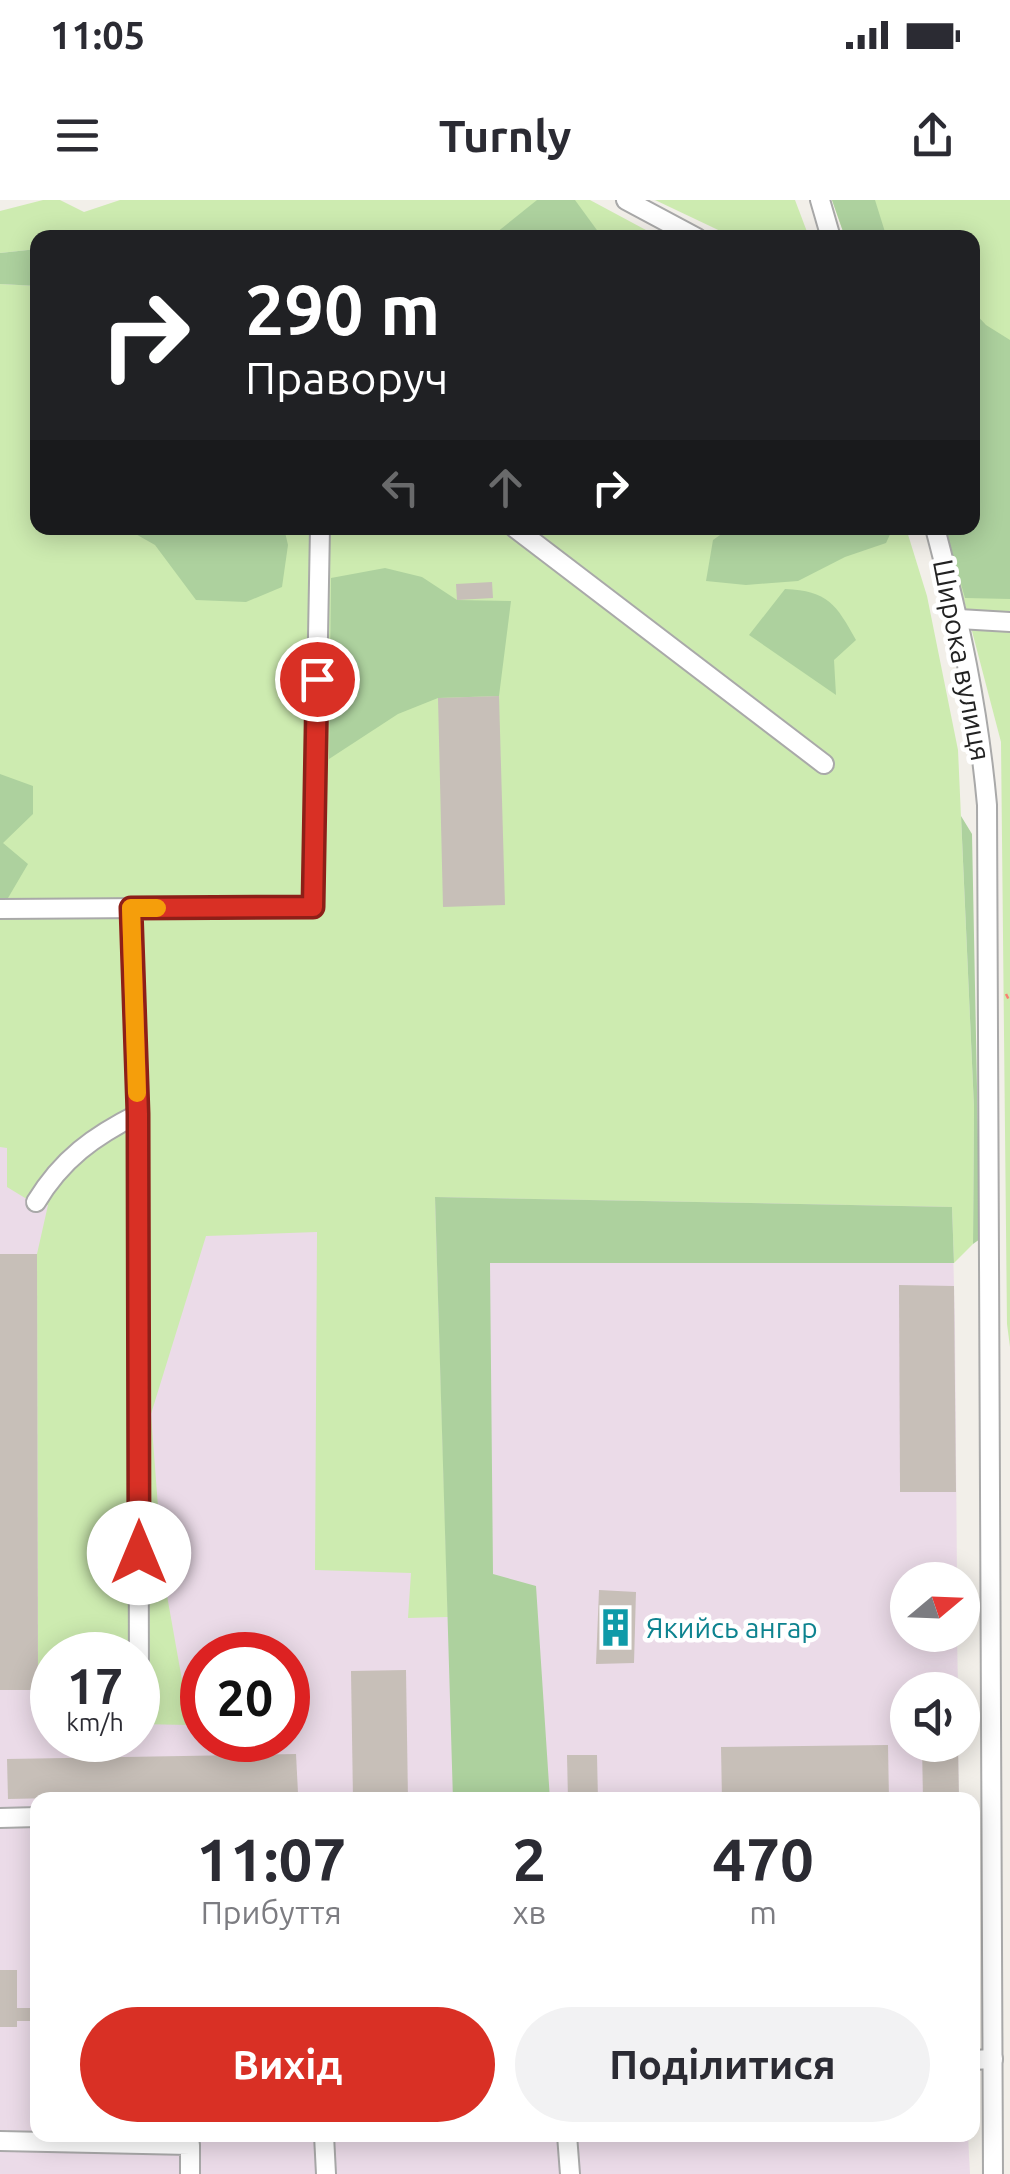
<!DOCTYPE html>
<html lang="uk">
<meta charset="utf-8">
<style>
body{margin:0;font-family:Ubuntu,sans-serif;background:#f2f2f3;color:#2b2b33;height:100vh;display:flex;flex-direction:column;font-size:38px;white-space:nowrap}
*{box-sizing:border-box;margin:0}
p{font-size:32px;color:#7c7c81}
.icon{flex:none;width:55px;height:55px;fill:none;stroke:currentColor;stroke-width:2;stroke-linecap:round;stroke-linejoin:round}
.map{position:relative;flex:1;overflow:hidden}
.panel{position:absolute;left:30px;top:1592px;width:950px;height:350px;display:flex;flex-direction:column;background:#fff;border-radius:20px;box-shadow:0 5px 25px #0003}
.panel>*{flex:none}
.hud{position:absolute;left:30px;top:30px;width:950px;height:305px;border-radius:20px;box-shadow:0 5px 25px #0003;background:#202124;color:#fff;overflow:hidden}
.needle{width:65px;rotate:71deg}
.buttons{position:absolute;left:890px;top:1362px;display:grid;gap:20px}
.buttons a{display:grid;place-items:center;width:90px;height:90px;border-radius:50%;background:#fff;box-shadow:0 5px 25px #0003;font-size:50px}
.speed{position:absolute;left:30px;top:1432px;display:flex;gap:20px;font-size:50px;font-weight:700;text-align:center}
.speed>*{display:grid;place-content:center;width:130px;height:130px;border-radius:50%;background:#fff;box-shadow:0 5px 25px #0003;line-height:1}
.speed small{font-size:25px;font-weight:400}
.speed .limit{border:15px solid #d22;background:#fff;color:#111}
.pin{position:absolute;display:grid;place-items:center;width:85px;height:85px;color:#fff;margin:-42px;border:5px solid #fff;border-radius:50%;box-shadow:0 2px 10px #0007}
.me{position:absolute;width:110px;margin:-55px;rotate:0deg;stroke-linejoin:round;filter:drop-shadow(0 0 8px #0008)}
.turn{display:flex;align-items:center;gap:35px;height:210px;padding:0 50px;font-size:45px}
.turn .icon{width:130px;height:130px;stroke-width:2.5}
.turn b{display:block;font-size:70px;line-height:85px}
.lanes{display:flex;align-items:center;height:95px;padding:0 50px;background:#0003;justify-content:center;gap:50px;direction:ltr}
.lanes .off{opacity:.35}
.eta{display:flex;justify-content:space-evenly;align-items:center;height:170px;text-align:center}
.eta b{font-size:60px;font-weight:700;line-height:70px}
.action{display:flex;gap:20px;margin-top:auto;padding:20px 50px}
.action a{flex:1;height:115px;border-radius:60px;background:#d93025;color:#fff;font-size:40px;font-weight:700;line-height:115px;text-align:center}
.action a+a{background:#f2f2f3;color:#2b2b33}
.status{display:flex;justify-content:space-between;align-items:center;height:70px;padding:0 50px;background:#fff;direction:ltr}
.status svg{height:28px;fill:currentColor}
header{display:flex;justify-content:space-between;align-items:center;height:130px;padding:0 50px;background:#fff;font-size:45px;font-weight:700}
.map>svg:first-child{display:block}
</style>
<div class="status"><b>11:05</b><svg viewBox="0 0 49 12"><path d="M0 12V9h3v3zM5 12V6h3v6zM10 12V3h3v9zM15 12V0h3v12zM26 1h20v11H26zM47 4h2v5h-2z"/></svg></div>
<header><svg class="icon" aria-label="menu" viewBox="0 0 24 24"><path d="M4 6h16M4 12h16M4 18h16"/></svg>Turnly<svg class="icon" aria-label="share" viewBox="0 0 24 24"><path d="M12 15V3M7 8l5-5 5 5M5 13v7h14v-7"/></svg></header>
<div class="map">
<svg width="1010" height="1974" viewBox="0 0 1010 1974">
<rect width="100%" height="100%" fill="#f2efe9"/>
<path fill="#ebdbe8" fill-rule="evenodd" d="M0,84L37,86L38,328L941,567L955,1126L957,1380H908V1435H957L958,1490H908V1545H958L959,1600H38V1935H968L970,1974H0ZM52,1455H138V1540H52ZM202,1455H288V1540H202Z"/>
<g fill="#cdebb0">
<path d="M43,0H60L84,12L120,0H590L659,37L38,38L37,49L0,53V11Z"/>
<path d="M655,0H795L809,37H733Z"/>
<path d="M832,0H1010V1147L1007,1124L1001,542L945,328H972V38L845,37Z"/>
<path d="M0,84L37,86L38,328H906L927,396L958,550L974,908L973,1044L954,1063L952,1007L435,997L448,1417L408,1418L411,1373L315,1370L317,1032L206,1036L151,1214L163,1373L190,1525L138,1524V1455H52V1498L38,1490L37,1054L48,1005L30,1001L7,987V948L0,947Z"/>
</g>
<g fill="#add19e">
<path d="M537,0H575L602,37H491Z"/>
<path d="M832,0H875L885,32L903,37H845Z"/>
<path d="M37,49V86L0,84V53Z"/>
<path d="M973,111L986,125L1010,140V399L965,398L945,328H972Z"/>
<path d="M125,328H284L288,345L282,387L246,402L196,400L155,345Z"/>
<path d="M730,328H893L886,343L845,357L798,381L746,385L706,381L713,340Z"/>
<path d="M385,368L422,377L457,400L511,401L499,496L438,498L398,514L329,559L331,378Z"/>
<path d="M785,389C828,391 836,404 856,440L834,460L836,495L749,435Z"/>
<path d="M0,574L33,586V614L3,643L28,664L8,698L0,699Z"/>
<path d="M961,616L972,634L980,1039L973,1044L974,908Z"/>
<path d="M435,997L952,1007L954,1063H490L493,1374L536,1386L550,1600H453Z"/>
</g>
<g fill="#c7bfb8">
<path d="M492,382L493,398L457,400L456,384Z"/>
<path d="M499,496L505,705L443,707L438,498Z"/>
<path d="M0,1054H37L38,1490H0Z"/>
<path d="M899,1085L954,1086L956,1292H900Z"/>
<path d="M599,1390L636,1392L634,1463L596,1464Z"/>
<path d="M406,1470L408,1600H353L351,1471Z"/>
<path d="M888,1545L889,1600H722L721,1547Z"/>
<path d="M922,1545H958L959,1600H923Z"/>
<path d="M296,1554L298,1593L8,1599L7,1559Z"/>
<path d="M567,1555H597L598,1600H568Z"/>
<path d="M0,1770H17V1808H38V1821H17V1827H0Z"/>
</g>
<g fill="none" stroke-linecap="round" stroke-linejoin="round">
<defs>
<g id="minor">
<path d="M626,0L697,38"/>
<path d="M820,0L831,38"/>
<path d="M515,328L824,564"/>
<path d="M935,328C960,422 978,507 987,605L993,1974"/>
<path d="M959,419L1010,422"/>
<path d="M131,708L138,914L139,1513"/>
<path d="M0,709L313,707L320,328"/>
<path d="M36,1002C62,959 94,936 138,914"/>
<path d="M0,1618L38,1617"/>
<path d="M972,1860L993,1859"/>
<path d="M324,1935L326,1974"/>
<path d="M567,1935L570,1974"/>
<path d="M0,1941L190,1945V1974"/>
</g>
</defs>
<use href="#minor" stroke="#a9a9a9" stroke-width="22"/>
<path stroke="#fa8072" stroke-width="2.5" stroke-dasharray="5 5" stroke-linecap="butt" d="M1006,794L1010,802"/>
<use href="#minor" stroke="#fff" stroke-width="18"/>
</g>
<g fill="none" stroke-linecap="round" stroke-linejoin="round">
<defs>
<path id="route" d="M139,1353L138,914L131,708L313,707L317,479"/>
</defs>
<use href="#route" stroke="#8d1f18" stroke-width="25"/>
<use href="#route" stroke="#d93025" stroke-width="18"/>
<path stroke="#f59e0b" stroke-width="18" d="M137,893L131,708H157"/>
</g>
<defs>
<symbol id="building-bare" viewBox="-9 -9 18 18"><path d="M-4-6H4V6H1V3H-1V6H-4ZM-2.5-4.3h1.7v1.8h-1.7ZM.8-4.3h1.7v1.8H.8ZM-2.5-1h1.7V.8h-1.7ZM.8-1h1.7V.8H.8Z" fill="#0f9aa8" stroke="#fff" stroke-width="2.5" paint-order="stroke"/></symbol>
</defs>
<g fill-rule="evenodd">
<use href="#building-bare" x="588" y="1400" width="55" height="55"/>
</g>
<g text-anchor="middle" stroke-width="9" stroke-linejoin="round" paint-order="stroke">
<g font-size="28" fill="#222" stroke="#fff">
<text transform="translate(962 460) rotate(79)" y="10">Широка вулиця</text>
</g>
<g font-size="28" fill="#0d838f" stroke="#fff" text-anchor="start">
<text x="646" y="1438">Якийсь ангар</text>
</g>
</g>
</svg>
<div class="buttons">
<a><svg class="needle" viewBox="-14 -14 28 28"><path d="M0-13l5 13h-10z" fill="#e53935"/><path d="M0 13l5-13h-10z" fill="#7c7c81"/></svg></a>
<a><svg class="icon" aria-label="sound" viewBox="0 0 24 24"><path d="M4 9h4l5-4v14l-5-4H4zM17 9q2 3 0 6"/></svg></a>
</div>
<div class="speed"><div>17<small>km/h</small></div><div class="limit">20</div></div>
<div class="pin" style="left:317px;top:479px;background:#d93025"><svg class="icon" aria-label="arrive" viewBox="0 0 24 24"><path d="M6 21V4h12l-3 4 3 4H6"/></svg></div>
<svg class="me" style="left:139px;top:1353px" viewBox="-20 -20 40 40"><circle r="19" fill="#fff"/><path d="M0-13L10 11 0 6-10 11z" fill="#d93025"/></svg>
<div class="hud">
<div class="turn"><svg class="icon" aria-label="right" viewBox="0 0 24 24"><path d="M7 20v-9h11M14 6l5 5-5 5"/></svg><div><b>290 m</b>Праворуч</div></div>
<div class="lanes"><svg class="icon off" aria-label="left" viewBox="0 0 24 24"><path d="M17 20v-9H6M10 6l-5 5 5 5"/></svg><svg class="icon off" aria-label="ahead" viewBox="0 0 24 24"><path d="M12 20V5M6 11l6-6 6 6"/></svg><svg class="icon" aria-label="right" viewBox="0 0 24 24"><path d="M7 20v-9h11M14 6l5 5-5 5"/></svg></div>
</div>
<section class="panel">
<div class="eta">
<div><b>11:07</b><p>Прибуття</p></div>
<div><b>2</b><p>хв</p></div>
<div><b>470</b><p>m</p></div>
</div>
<div class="action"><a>Вихід</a><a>Поділитися</a></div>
</section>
</div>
